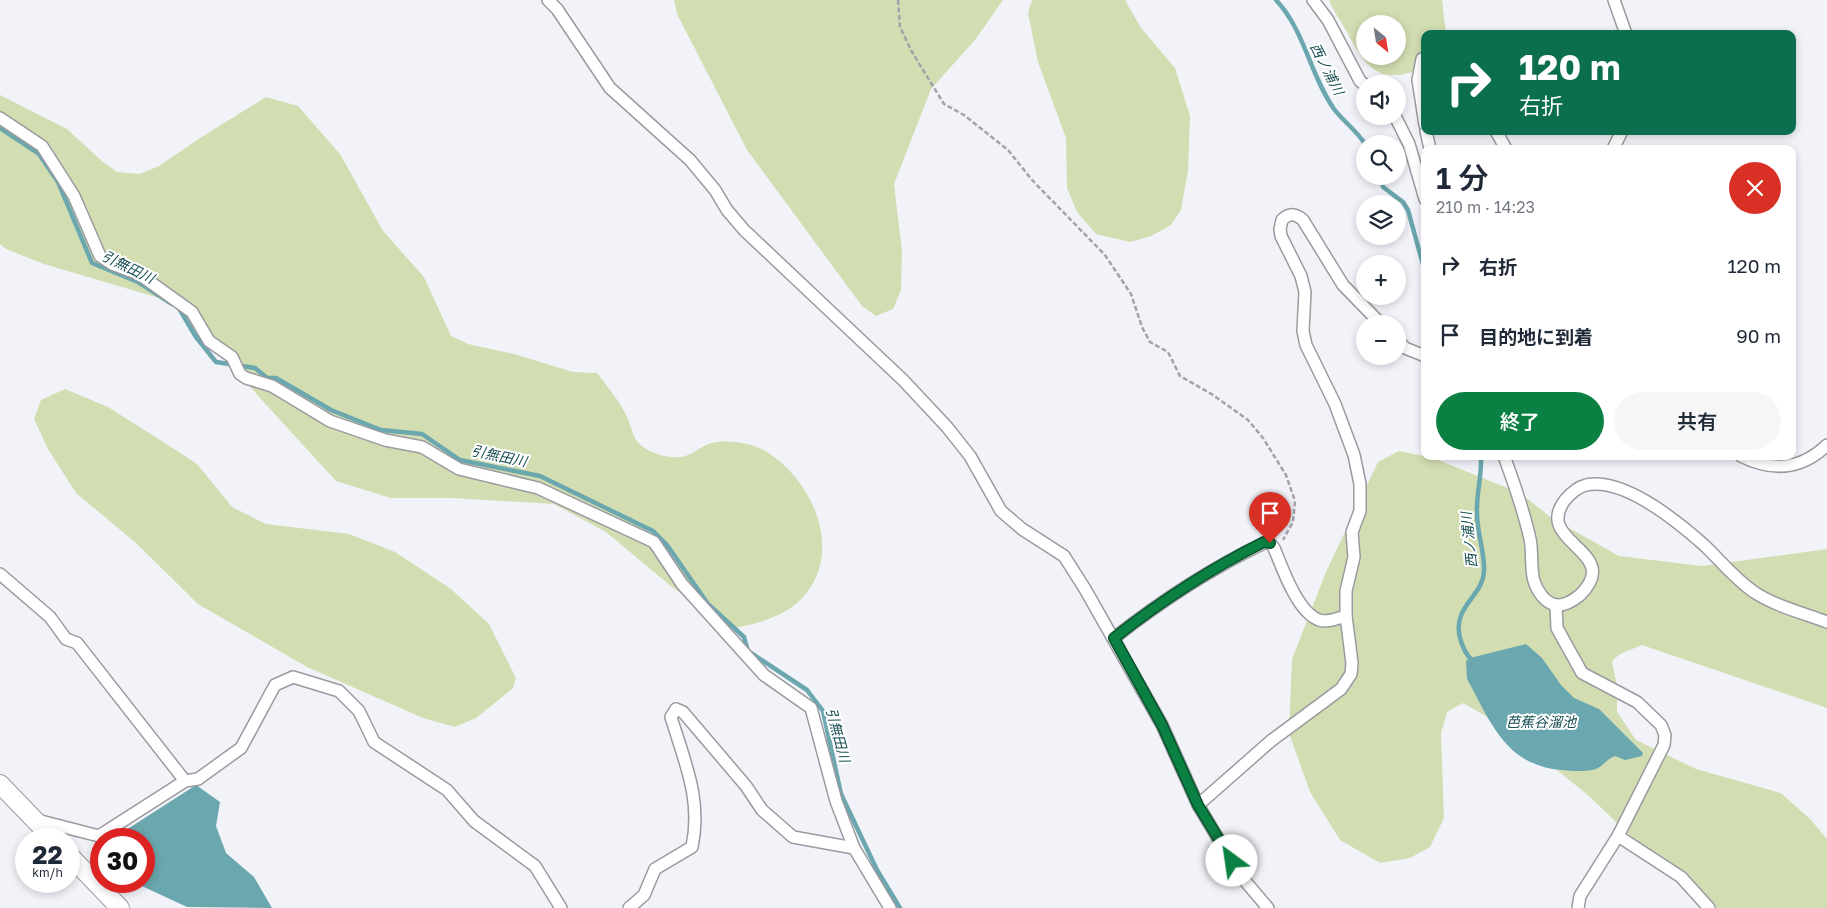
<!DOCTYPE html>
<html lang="ja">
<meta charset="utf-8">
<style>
body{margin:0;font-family:"Golos Text","Noto Sans JP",sans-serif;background:#f6f6f7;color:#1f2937;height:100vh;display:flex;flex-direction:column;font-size:19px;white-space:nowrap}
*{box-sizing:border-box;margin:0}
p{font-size:16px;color:#747a83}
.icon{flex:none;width:28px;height:28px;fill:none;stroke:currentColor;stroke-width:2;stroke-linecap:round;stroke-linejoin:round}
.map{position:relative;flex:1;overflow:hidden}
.panel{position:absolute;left:1421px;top:145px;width:375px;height:315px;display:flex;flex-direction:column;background:#fff;border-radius:10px;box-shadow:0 2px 8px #0003}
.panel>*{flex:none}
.guide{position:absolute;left:1421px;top:30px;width:375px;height:105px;border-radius:10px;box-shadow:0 2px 8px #0003;background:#0b6e4f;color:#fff;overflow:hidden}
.needle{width:32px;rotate:150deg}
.tools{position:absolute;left:1356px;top:15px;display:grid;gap:10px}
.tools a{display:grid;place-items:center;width:50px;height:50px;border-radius:50%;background:#fff;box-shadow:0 2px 8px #0003;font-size:25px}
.speed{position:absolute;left:15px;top:828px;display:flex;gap:10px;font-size:25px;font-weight:700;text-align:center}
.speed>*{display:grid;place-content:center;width:65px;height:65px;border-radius:50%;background:#fff;box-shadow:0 2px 8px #0003;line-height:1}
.speed small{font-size:12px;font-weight:400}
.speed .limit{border:8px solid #d22;background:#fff;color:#111}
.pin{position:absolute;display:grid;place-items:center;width:42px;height:42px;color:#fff;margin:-51px -21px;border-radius:50% 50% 50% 0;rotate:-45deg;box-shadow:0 0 5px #0007}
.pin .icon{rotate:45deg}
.me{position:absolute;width:55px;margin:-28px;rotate:329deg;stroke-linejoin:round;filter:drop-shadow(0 0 4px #0008)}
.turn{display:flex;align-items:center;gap:18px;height:105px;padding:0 15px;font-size:22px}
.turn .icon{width:65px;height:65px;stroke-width:2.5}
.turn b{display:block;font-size:35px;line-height:42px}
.round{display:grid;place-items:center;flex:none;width:52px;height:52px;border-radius:26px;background:#f6f6f7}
.head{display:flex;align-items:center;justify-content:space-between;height:85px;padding:0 15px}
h1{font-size:30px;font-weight:600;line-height:38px}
.action{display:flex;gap:10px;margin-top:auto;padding:10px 15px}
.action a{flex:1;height:58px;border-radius:30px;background:#0b8043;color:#fff;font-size:20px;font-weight:600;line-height:58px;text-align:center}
.action a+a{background:#f6f6f7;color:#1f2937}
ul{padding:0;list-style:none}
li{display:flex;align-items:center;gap:15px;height:70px;padding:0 15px}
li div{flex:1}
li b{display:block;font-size:19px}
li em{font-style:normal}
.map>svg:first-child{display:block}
</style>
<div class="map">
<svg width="1827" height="908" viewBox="0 0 1827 908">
<rect width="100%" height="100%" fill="#f2f3f9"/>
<g fill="#d2ddb1" fill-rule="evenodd">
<path d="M674,0H1003L975,40L931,89L894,184L902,251L901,290L893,309L876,316L862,306L747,150L677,14Z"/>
<path d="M1032,0H1125L1141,28L1175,68L1190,116L1188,171L1181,210L1171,225L1151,236L1130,242L1096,234L1077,212L1067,188L1066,138L1038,62L1028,13Z"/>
<path d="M1329,0H1442L1446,34H1425V68C1381,84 1369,73 1348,34C1342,23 1334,12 1329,0ZM1365,24H1398V56H1365Z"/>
<path d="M0,95L67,129L103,162L117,172L140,174L159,166L200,138L266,97L298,106L340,154L383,231L424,277L451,336L468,344L514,354L573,372L597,373C607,386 618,399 625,413C634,429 630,440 648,450C659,456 677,460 688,455C696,452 703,445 712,443C727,439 753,443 767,452C815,482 847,558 797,603C780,618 753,625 731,628L672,587L606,532L554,504L453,498H391L336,481L260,398L191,318L159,298L44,264L6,249L0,244Z"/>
<path d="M65,389L108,407L168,445L197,464L232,507L266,524L349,534L395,552L451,589L489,624L516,678L513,688L501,698L476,718L455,727L423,718L307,667L198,604L136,543L76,493L48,449L34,419L41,400Z"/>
<path d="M1399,451L1433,458L1520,493L1553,519L1619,556L1702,566L1827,549V708L1642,645L1620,654L1612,661L1617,686V712L1636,740L1696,769L1781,793L1811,820L1827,839V908H1712L1667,871L1589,796L1524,743L1484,715L1463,703L1447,712L1441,733L1444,818L1430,847L1410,858L1380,863L1340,840L1310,792L1289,733L1292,659L1326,572L1378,462Z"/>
</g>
<g fill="#6aa7ae">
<path d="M1526,644L1542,658L1561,685L1574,698L1599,709L1643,753L1642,756L1625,760L1615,756C1607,759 1603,766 1596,769C1586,772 1572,771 1561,770C1505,765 1491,722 1467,679L1466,661L1470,658Z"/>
<path d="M196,785L220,802L216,826L226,853L254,877L272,908L187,907L131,881H144V839H117L126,830Z"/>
</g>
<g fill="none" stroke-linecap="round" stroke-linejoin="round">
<g stroke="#6aa7ae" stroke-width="4.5">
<path d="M1276,0C1305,31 1310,75 1334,109C1343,121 1357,131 1365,144"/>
<path d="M0,128L39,154L58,182L92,263L138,282L172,304"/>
<path d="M1380,176L1383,187L1403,202L1408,210L1425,272"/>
<path d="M180,310L196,337L216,362L255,368L267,378H276L331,410L381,430L422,434L460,460L540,476L653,531L667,545L708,604L744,637L748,651L807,690L823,711L841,794L877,870L900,908"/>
<path d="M1473,661C1465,654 1463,647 1460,638C1452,606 1483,597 1484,571C1485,553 1477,533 1477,514C1476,494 1482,476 1481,456"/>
</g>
<defs>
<g id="street">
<path d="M548,0L557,9L610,88L690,160L715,190L727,210L744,230L903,380L947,427L970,456L1001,511L1022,529L1064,556L1085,589L1162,725L1198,805L1240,875L1268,908"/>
<path d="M1313,0L1328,20L1360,81L1365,85"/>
<path d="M1614,0L1626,34"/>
<path d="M1425,58L1422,59L1418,80L1425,125"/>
<path d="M1395,116L1409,144L1425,199"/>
<path d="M0,118L42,146L74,196L100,256L112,264L139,274L192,312L209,341L232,357L240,374L246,378L272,386L330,421L385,440L422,447L459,469L538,488L654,542L682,584L764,675L811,708L836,801L854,848L890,908"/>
<path d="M1426,131L1430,149"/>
<path d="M1496,131L1506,149"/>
<path d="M1613,149L1622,131"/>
<path d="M1398,341L1405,348L1425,356"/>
<path d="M1504,456C1514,483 1524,512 1530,539C1533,553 1530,568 1534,581C1537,591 1545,603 1556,605C1565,606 1574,600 1580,595C1625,551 1532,543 1565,500C1571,493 1578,487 1586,485C1624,477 1677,521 1704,545C1721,561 1734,578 1754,592C1775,606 1803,613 1827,622"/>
<path d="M1741,456C1773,472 1801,470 1827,445"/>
<path d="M0,574L50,617L66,639L77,643L185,781"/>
<path d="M1556,605L1557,628L1582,673L1637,702L1661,725L1665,735L1664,745L1618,836L1580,896L1578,908"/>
<path d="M1114,638C1161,601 1210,569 1264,543H1270L1274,548C1282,567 1297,612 1319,620C1327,623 1338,618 1346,616"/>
<path d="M1198,805L1272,740L1341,689L1351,674L1352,663L1346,616V591L1354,557L1352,532L1360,511V484L1354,455L1335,404L1306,345L1303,331L1305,292L1301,276L1281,236L1280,229L1282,220C1289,213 1295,213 1303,220L1343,285L1381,324"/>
<path d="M37,820L99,836L185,781L198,779L241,748L275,685L293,677L339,691L359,711L374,742L447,790L474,821L535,866L561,908"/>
<path d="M1618,836L1681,877L1709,908"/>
<path d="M629,908L644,895L655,869L692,847C702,800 685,763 671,717L676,709L683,712L746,786L762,810L793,837L854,848"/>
</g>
<g id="primary">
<path d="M0,784L53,839"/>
<path d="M69,855L120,908"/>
</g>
</defs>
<use href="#street" stroke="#9a9ba0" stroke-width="14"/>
<use href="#primary" stroke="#9a9ba0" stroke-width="20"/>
<path stroke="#a3a3a8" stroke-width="2.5" stroke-dasharray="5 2.5" stroke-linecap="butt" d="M898,0L900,27L912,52L944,104L964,115L1008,150L1032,180L1105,255L1131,294L1142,327L1150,342L1168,352L1180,376L1213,395L1248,420L1263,438L1286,475L1295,501L1293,522L1283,540"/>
<use href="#street" stroke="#fff" stroke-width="11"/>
<use href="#primary" stroke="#fff" stroke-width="18"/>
</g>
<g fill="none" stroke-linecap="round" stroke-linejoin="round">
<defs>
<path id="route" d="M1232,861L1198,805L1162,725L1114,638C1161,601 1210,569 1264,542L1270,543"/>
</defs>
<use href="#route" stroke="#07532c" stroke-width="12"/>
<use href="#route" stroke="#0b8043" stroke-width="9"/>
</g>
<g text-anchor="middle" stroke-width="4" stroke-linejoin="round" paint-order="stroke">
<g font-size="14" font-style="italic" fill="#174d53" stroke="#fff">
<text transform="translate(1327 69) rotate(63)" y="5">西ノ浦川</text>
<text transform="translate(128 267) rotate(26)" y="5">引無田川</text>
<text transform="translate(499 456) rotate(12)" y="5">引無田川</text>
<text transform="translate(1469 540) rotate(-96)" y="5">西ノ浦川</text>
<text x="1541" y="727">芭蕉谷溜池</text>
<text transform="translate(838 735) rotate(75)" y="5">引無田川</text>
</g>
</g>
</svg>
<div class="tools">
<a><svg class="needle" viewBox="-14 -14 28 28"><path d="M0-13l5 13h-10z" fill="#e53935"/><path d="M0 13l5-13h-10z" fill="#747a83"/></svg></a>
<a><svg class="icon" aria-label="sound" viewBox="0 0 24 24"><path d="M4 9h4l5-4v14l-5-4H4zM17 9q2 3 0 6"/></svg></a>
<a><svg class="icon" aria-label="search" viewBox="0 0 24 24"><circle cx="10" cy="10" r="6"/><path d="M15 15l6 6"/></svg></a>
<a><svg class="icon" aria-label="layers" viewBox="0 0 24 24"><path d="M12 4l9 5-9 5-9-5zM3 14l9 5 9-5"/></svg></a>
<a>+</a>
<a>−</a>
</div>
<div class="speed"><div>22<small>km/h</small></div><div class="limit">30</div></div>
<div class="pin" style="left:1270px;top:543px;background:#d93025"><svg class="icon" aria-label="arrive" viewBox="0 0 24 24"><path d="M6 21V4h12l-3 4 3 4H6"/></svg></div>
<svg class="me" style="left:1232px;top:861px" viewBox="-20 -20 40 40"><circle r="19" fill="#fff"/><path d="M0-13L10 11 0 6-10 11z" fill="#0b8043"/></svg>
<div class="guide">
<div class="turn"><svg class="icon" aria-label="right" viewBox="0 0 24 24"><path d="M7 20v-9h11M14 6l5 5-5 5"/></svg><div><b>120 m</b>右折</div></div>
</div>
<section class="panel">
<div class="head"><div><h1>1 分</h1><p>210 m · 14:23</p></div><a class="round" style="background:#d93025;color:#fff"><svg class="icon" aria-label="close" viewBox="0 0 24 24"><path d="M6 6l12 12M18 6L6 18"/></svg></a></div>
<ul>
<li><svg class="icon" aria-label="right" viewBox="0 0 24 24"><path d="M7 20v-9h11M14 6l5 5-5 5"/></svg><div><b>右折</b></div><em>120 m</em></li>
<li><svg class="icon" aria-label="arrive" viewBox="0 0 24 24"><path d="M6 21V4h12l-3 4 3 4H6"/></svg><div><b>目的地に到着</b></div><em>90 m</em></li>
</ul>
<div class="action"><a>終了</a><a>共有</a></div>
</section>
</div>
